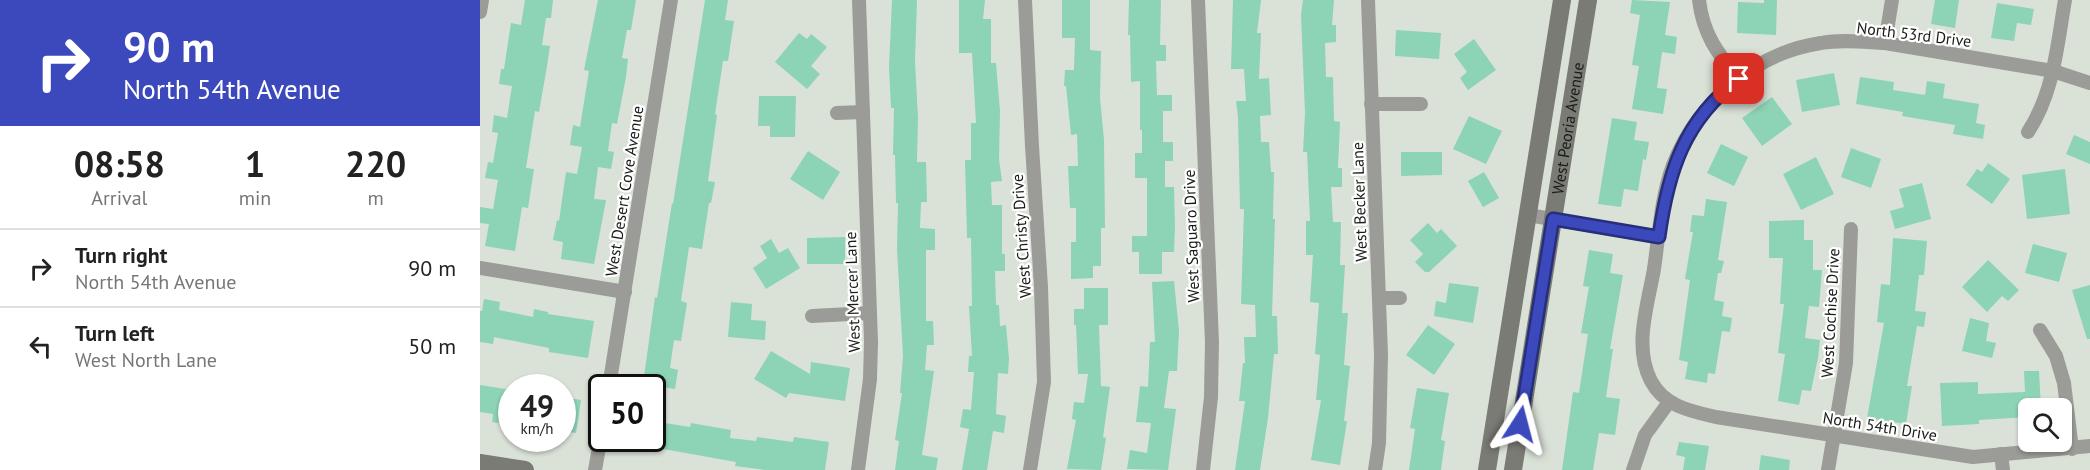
<!DOCTYPE html>
<style>
body{margin:0;font-family:"PT Sans",sans-serif;background:#f6f6f6;color:#222;height:100vh;display:flex;flex-direction:column;font-size:22px;white-space:nowrap}
*{box-sizing:border-box;margin:0}
p{font-size:20px;color:#767676}
.icon{flex:none;width:33px;height:33px;fill:none;stroke:currentColor;stroke-width:2;stroke-linecap:round;stroke-linejoin:round}
.map{position:relative;flex:1;overflow:hidden}
.details{display:flex;flex-direction:column;background:#fff;width:480px}
.details>*{flex:none}
.top-card{background:#3c49bc;color:#fff;overflow:hidden}
.controls{position:absolute;left:1538px;top:398px;display:grid;gap:12px}
.controls a{display:grid;place-items:center;width:54px;height:54px;border-radius:9px;background:#fff;box-shadow:0 2px 4px #0004;font-size:30px}
.speed{position:absolute;left:18px;top:374px;display:flex;gap:12px;font-size:30px;font-weight:700;text-align:center}
.speed>*{display:grid;place-content:center;width:78px;height:78px;border-radius:50%;background:#fff;box-shadow:0 2px 4px #0004;line-height:1}
.speed small{font-size:15px;font-weight:400}
.speed .limit{border:3px solid #111;border-radius:9px;background:#fff;color:#111}
.pin{position:absolute;display:grid;place-items:center;width:51px;height:51px;color:#fff;margin:-26px;border-radius:12px;box-shadow:0 3px 9px #0006}
.me{position:absolute;width:66px;margin:-33px;rotate:9deg;stroke-linejoin:round;filter:drop-shadow(0 0 4px #0008)}
.turn{display:flex;align-items:center;gap:21px;height:126px;padding:0 24px;font-size:27px}
.turn .icon{width:78px;height:78px;stroke-width:2.5}
.turn b{display:block;font-size:42px;line-height:51px}
.eta{display:flex;justify-content:space-evenly;align-items:center;height:102px;text-align:center}
.eta b{font-size:36px;font-weight:600;line-height:42px}
ul{padding:0;list-style:none}
li{display:flex;align-items:center;gap:18px;height:78px;padding:0 24px;border-top:2px solid #e0e0e0}
li div{flex:1}
li b{display:block;font-size:22px}
li em{font-style:normal}
main{display:flex;flex:1;min-height:0}
.map>svg:first-child{display:block}
</style>
<main>
<section class="details">
<div class="top-card">
<div class="turn"><svg class="icon" aria-label="right" viewBox="0 0 24 24"><path d="M7 20v-9h11M14 6l5 5-5 5"/></svg><div><b>90 m</b>North 54th Avenue</div></div>
</div>
<div class="eta">
<div><b>08:58</b><p>Arrival</p></div>
<div><b>1</b><p>min</p></div>
<div><b>220</b><p>m</p></div>
</div>
<ul>
<li><svg class="icon" aria-label="right" viewBox="0 0 24 24"><path d="M7 20v-9h11M14 6l5 5-5 5"/></svg><div><b>Turn right</b><p>North 54th Avenue</p></div><em>90 m</em></li>
<li><svg class="icon" aria-label="left" viewBox="0 0 24 24"><path d="M17 20v-9H6M10 6l-5 5 5 5"/></svg><div><b>Turn left</b><p>West North Lane</p></div><em>50 m</em></li>
</ul>
</section>
<div class="map">
<svg width="1610" height="470" viewBox="0 0 1610 470">
<rect width="100%" height="100%" fill="#dae2d8"/>
<g fill="#8dd3b6">
<path d="M45,0H73L71,18H66L62,45L70,46L67,66L59,112L55,111L46,168L54,169L48,208L42,207L35,251L5,246L9,224L0,223V207L13,209L18,180L5,178L8,162L13,163L18,133L12,132L14,115L27,118L32,86L19,84L21,69H24L31,23L41,25Z"/>
<path d="M118,0H156L151,30H147L142,58L148,59L146,77L137,124L132,123L128,151L134,152L131,169L118,167L114,199L126,200L114,264L81,259L83,242L73,240L77,220L79,221L86,172L97,174L102,147L90,145L93,125L100,127L109,71L104,70Z"/>
<path d="M225,0H248L245,20L254,21L248,61H243L235,114L237,115L228,181L235,182L231,203H229L222,249L209,247L201,301L207,303L201,341L194,340L190,368L198,370L195,389L163,384L175,297L177,298L192,203L193,204Z"/>
<path d="M412,0H437L435,61L438,118L437,162H446L447,202H441L440,228L455,229V250H446V321H453L454,345H447L445,370L454,371L442,455L458,458L456,470H415L419,441L415,440L422,393H420L423,356L417,249L418,203H416L415,155H413L414,108H411L409,68Z"/>
<path d="M479,0H505L503,19H511V63H516L520,111L519,159L522,181L511,182L512,205H522V254H525V271H515L516,305H519L520,326L526,325L529,359L528,374L518,373L516,414L526,416L524,433L513,431L507,470H482L489,429L480,427L483,409L491,410L494,372H488L489,356H492L489,306H492L491,238H487L485,160H491V123H496L492,53H479Z"/>
<path d="M582,0H610V50L621,51L620,98L624,140L625,228H621V266H613V278L591,279V242H596V208H590L588,166H598L597,134L591,135L586,86H584L585,70H594L595,38H582Z"/>
<path d="M649,0H681L680,45H686V61H676L677,95H692V111H683V142H693V161H685V187H694L695,226L694,252H682V274H659V252H652V236H667V178H655V153H662V130H660V81L651,82L650,35H648Z"/>
<path d="M753,0H781L777,33H781L779,79L789,78L791,115L780,116L781,142H789L791,172H794L793,219H795L792,316H797L798,354H794L788,418L780,470H755L765,401H759L763,363H765L764,337H776L775,305L761,304L764,209H760L758,117L756,101H766L764,69H751Z"/>
<path d="M823,0H854L852,25H856V42L845,43L846,77H853L854,121L860,122L858,168H862V187H851L853,222H861L860,265H865L862,313H868L864,365L870,366L864,421H867L860,465L831,460L841,400H836L840,355L835,354L839,303L830,302L833,255H826V221H830L827,152H823L825,113L821,15Z"/>
<path d="M1152,0L1190,2L1185,35L1197,37L1195,54L1182,52L1177,88L1187,89L1183,114L1152,109L1159,66L1152,65L1160,15L1150,13Z"/>
<path d="M1284,0H1297L1296,35L1257,33L1258,2L1284,3Z"/>
<path d="M1455,0H1479L1475,28L1451,24Z"/>
<path d="M1517,3L1554,9L1551,25L1537,23L1534,41L1511,38Z"/>
<path d="M916,30L961,33L959,59L915,56Z"/>
<path d="M319,33L327,39L331,34L347,47L331,66L340,74L327,89L295,62Z"/>
<path d="M994,39L1016,70L988,90L980,78L987,72L974,54Z"/>
<path d="M1354,73L1360,105L1322,112L1316,80Z"/>
<path d="M1380,77L1414,82L1413,90L1445,95L1447,81L1465,84L1463,98L1499,104L1496,123L1505,125L1503,139L1473,134L1475,125L1422,116L1423,112L1376,104Z"/>
<path d="M279,96H316L315,137H290V126H278Z"/>
<path d="M1292,97L1312,124L1282,146L1262,118Z"/>
<path d="M989,116L1022,131L1006,164L973,149Z"/>
<path d="M1132,118L1157,122L1154,140L1169,142L1166,160L1163,159L1158,191L1144,189L1141,207L1118,204Z"/>
<path d="M1594,135L1610,142V164L1586,154Z"/>
<path d="M1241,144L1268,157L1254,186L1227,173Z"/>
<path d="M1371,148L1401,159L1391,188L1361,177Z"/>
<path d="M328,151L360,172L343,200L310,179Z"/>
<path d="M921,152H962V175L921,176Z"/>
<path d="M1336,157L1354,194L1321,210L1303,174Z"/>
<path d="M1508,163L1530,179L1512,204L1486,185L1497,169L1502,172Z"/>
<path d="M1585,169L1590,214L1547,219L1542,175Z"/>
<path d="M1004,172L1019,198L1003,207L988,181Z"/>
<path d="M1442,183L1451,219L1415,229L1410,211L1424,207L1419,189Z"/>
<path d="M1226,199L1247,202L1238,260L1244,261L1241,273H1238L1234,300L1244,302L1242,316L1252,318L1250,332L1242,331L1235,374L1228,373L1227,383L1205,379L1208,362L1199,360L1210,280L1205,279L1213,232H1210L1212,215L1224,216Z"/>
<path d="M1324,220V240H1333V270H1342L1339,307L1329,306L1325,338L1340,340L1338,358L1331,391L1322,390L1319,405L1298,401L1305,354L1298,353L1304,304H1300L1303,258H1289V221Z"/>
<path d="M948,223L957,233L961,229L977,246L949,272H945L935,262L943,254L930,240Z"/>
<path d="M365,237V264H327V238Z"/>
<path d="M1413,238L1447,241L1444,275H1439L1435,311L1446,312L1444,327L1437,326L1427,386H1432L1426,424L1387,418L1404,323L1397,322L1401,284L1410,285Z"/>
<path d="M291,239L299,253L308,248L320,268L286,289L273,268L287,258L280,246Z"/>
<path d="M1553,244L1587,253L1579,282L1545,273Z"/>
<path d="M1109,250L1133,254L1130,273L1143,275L1130,349H1133L1126,397L1140,399L1135,435L1119,433L1113,470H1082L1093,392L1099,393L1108,334L1101,333L1109,287L1103,286Z"/>
<path d="M1508,260L1539,290L1528,301L1522,296L1507,312L1482,287Z"/>
<path d="M694,281L699,331L697,371H689L684,408L696,409L688,470L647,469L650,450L667,453L671,423L656,422L660,386L668,387L670,342H675L672,282Z"/>
<path d="M969,283L999,287L993,323L954,316L956,301L966,303Z"/>
<path d="M1610,285V339H1607L1592,290Z"/>
<path d="M604,288H628V325H619L621,386L630,387L623,437L626,438L621,470L587,469L596,420L592,419L594,402L604,403L608,374H598L596,325H594V309H604Z"/>
<path d="M4,299L20,302L19,310L53,317L54,309L68,312V314L114,321L108,358L69,352V348L14,337L13,344L0,342V311H2Z"/>
<path d="M251,302L272,304L271,320L286,321L285,340L248,337Z"/>
<path d="M1490,318L1509,323L1506,341L1516,343L1512,358L1482,351Z"/>
<path d="M948,325L975,344L954,375L926,355Z"/>
<path d="M291,351L330,374L331,362L370,368L365,401L309,393L306,398L274,379Z"/>
<path d="M1544,371H1559L1561,408H1548V417L1499,420V424L1462,426L1460,383L1498,382V394L1545,392Z"/>
<path d="M0,385L32,390V425L12,422L13,414L0,412Z"/>
<path d="M937,388L969,393L961,440L965,441L961,470H929L935,429L930,428Z"/>
<path d="M82,397L101,400L96,433L82,431Z"/>
<path d="M172,421L210,427L211,423L251,430L250,438L276,441L277,437L313,442L314,437L349,442L345,470H285L255,466L256,462L172,447Z"/>
<path d="M1199,442L1229,446L1225,470H1203L1205,457L1196,455Z"/>
<path d="M1281,455L1310,460L1309,470H1279Z"/>
</g>
<g fill="none" stroke-linecap="round" stroke-linejoin="round">
<g stroke="#9b9c97" stroke-width="14">
<path d="M545,0L552,146L561,287L564,382L550,470"/>
<path d="M718,0L732,342L731,397L723,470"/>
<path d="M888,0L901,355L899,443L895,470"/>
<path d="M1219,0C1223,34 1237,53 1259,79"/>
<path d="M0,12L2,0"/>
<path d="M1405,43L1412,0"/>
<path d="M1610,83L1573,71L1405,43C1384,42 1361,39 1341,43C1274,53 1217,103 1193,165C1181,197 1179,235 1174,269C1168,304 1153,347 1171,381C1184,406 1210,411 1236,417L1493,457L1610,446"/>
<path d="M891,104H941"/>
<path d="M357,113L383,112"/>
<path d="M1548,132C1574,92 1577,46 1585,0"/>
<path d="M1048,215L1179,237"/>
<path d="M0,268L145,292"/>
<path d="M899,298H920"/>
<path d="M332,316L390,313"/>
<path d="M1560,330L1576,356L1584,383L1592,449"/>
<path d="M129,387L191,0"/>
<path d="M1521,454L1523,470"/>
<path d="M115,470L122,431"/>
<path d="M378,470L390,379L391,342L379,0"/>
<path d="M1153,470L1165,435L1189,402"/>
<path d="M1348,470L1366,363L1371,229"/>
</g>
<g stroke="#7a7b74" stroke-width="18">
<path d="M0,463L45,470"/>
<path d="M1007,470L1082,0"/>
<path id="s1" d="M1033,470L1108,0"/>
</g>
</g>
<g fill="none" stroke-linecap="round" stroke-linejoin="round">
<defs>
<path id="route" d="M1040,424L1073,219L1179,237C1188,172 1204,120 1259,79"/>
</defs>
<use href="#route" stroke="#272f7a" stroke-width="15"/>
<use href="#route" stroke="#3c49bc" stroke-width="10"/>
</g>
<g text-anchor="middle" stroke-width="4.5" stroke-linejoin="round" paint-order="stroke">
<g font-size="16" fill="#181b17" stroke="#fff">
<text transform="translate(1434 34) rotate(7)" y="6">North 53rd Drive</text>
<text dy="6" stroke="none"><textPath href="#s1" startOffset="346">West Peoria Avenue</textPath></text>
<text transform="translate(144 191) rotate(-81)" y="6">West Desert Cove Avenue</text>
<text transform="translate(879 202) rotate(-92)" y="6">West Becker Lane</text>
<text transform="translate(541 236) rotate(-94)" y="6">West Christy Drive</text>
<text transform="translate(711 236) rotate(-92)" y="6">West Saguaro Drive</text>
<text transform="translate(372 292) rotate(-92)" y="6">West Mercer Lane</text>
<text transform="translate(1350 313) rotate(-87)" y="6">West Cochise Drive</text>
<text transform="translate(1400 426) rotate(9)" y="6">North 54th Drive</text>
</g>
</g>
</svg>
<div class="controls">
<a><svg class="icon" aria-label="search" viewBox="0 0 24 24"><circle cx="10" cy="10" r="6"/><path d="M15 15l6 6"/></svg></a>
</div>
<div class="speed"><div>49<small>km/h</small></div><div class="limit">50</div></div>
<div class="pin" style="left:1259px;top:79px;background:#d93025"><svg class="icon" aria-label="arrive" viewBox="0 0 24 24"><path d="M6 21V4h12l-3 4 3 4H6"/></svg></div>
<svg class="me" style="left:1040px;top:424px" viewBox="-20 -20 40 40"><path d="M0-17L14 15 0 8-14 15z" fill="#3c49bc" stroke="#fff" stroke-width="4"/></svg>
</div>
</main>
